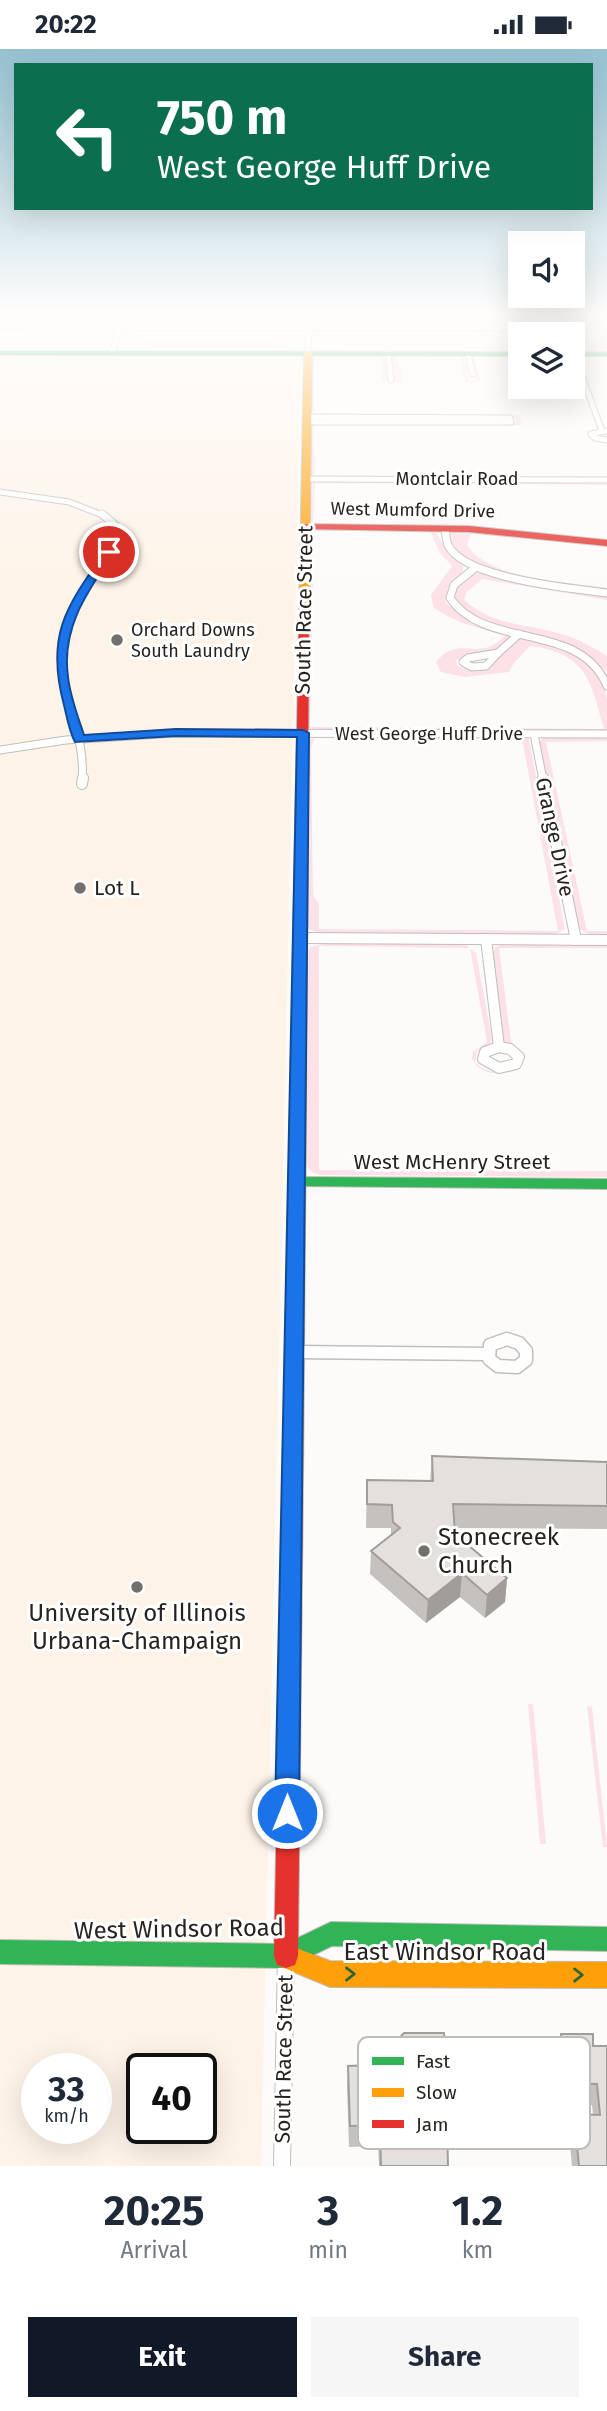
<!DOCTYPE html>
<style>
body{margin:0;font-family:"Fira Sans",sans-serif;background:#f6f6f7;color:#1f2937;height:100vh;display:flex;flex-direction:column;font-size:26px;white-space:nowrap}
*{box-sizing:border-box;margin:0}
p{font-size:23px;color:#747a83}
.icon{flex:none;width:38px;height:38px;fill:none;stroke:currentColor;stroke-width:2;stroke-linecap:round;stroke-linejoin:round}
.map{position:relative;height:2117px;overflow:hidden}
.panel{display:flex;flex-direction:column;background:#fff;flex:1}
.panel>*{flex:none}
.banner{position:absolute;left:14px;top:14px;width:579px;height:147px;border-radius:0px;box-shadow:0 7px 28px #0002;background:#0b6e4f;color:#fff;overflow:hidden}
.tools{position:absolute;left:508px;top:182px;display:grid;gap:14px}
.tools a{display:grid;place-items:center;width:77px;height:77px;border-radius:0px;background:#fff;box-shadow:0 7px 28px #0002;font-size:35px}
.speed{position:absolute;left:21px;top:2004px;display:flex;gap:14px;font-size:35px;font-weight:700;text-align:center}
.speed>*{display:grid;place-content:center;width:91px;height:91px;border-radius:50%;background:#fff;box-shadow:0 7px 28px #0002;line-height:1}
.speed small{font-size:18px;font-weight:400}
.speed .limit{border:4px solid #111;border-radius:10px;background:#fff;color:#111}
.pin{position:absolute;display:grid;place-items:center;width:60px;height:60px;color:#fff;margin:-30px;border:4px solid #fff;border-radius:50%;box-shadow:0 2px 7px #0007}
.me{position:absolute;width:77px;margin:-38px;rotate:0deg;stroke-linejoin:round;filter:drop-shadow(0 0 5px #0008)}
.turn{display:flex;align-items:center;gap:24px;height:147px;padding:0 28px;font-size:32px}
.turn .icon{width:91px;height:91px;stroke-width:2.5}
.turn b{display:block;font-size:49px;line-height:60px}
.eta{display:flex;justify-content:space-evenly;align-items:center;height:119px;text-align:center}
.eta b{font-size:42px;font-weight:700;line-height:49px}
.action{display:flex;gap:14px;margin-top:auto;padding:14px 28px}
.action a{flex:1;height:80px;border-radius:0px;background:#111827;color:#fff;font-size:28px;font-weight:700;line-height:80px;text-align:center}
.action a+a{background:#f6f6f7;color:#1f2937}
.status{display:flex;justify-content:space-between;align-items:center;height:49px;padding:0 35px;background:#fff;direction:ltr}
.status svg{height:19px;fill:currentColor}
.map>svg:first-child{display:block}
</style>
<div class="status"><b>20:22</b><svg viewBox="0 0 49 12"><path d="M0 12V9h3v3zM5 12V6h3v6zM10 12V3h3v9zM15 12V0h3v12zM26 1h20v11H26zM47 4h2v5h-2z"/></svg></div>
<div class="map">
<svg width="607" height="2117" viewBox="0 0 607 2117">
<rect width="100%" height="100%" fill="#fdfbf9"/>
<path fill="#fef3e7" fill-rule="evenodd" d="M0,305L301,309L261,2117H0ZM37,2020H96V2079H37ZM142,2020H201V2079H142Z"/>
<g fill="#fce1e6" fill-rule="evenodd">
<path d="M512,265H607V303H572V285H520V290Z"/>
<path d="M312,306L384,307L388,330H393L390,306H462L467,316L469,332H476L470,306H520L474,307L481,333H465L460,307H396L404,333H381L382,307H315L314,366H519L522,376H313L315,426L607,429L312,426L310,375L516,374L514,368L313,367Z"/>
<path d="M313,432H607V436L315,434L313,474L490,478L607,492L466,478L313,475L310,472Z"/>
<path d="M318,480L435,482L446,500L463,516V523L448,539L445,553L467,570L512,586L498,600L460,609L456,612L458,617C495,633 498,597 524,588C558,592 602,610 607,650C607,660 607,672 607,683L333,682L308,679L309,483ZM406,481L430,482L440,504L452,517L431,546L433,558C454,574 480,579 505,587C501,590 496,595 491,597C472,606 456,589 436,613L441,623L464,628L509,623L514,614L530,597C587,604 591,633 604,680L310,678L314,482Z"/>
<path d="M452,482L607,496L471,485L467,496C487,530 570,533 607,539V543C567,537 458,531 448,484Z"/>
<path d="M475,523L607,546V551L482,530L467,543L464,550C491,578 533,575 568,587C582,592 595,599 607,607V623C598,614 588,605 576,600C556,592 445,573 456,542C459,533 468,528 475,523Z"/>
<path d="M318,687L520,688L529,690L565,880L554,886L324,885L310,881L307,877V692ZM314,689L522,690L558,882L319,880V855L313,846L311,700Z"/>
<path d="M607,687V692L546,693L587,882H607V887C594,886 586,887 577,877L539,693L544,688Z"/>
<path d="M327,894L465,895L476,904L492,990L490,995L477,1002L475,1013C486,1026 503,1024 518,1018L520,1014L501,989L492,912L495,898L509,894L607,895V899H499L511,992L521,1005V1019C506,1027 481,1028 472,1010L473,1003L487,993L470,899L319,897V1121L607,1122V1128L322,1126L313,1124L304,1115L306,906L310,898Z"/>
<path d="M528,1655H533L546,1795H540Z"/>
<path d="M587,1657L592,1658L607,1798H603Z"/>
</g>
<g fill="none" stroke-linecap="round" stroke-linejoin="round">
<defs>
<g id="street-far4">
<path d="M509,265L520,300"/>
<path d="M0,278L514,279"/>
<path d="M112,304L123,265"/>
<path d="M308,304L310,265"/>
<path d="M388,304L391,331"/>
<path d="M468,305L473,325"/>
<path d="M574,305L602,382"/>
<path d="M307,368L510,369L511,373H307"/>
<path d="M607,382L591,385L595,389L607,391"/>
<path d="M306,430L607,431"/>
<path d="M0,443L69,453L105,467"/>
</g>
<g id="street-far3">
<path d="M445,480C446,485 446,492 448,496C464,530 572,539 607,544"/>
<path d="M475,519L454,536L450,549C486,602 580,571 607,637"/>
<path d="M498,604L486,617L472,618L463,613L468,609Z"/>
<path d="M498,604L519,585"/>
<path d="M534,685L543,731"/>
<path d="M0,701L66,691L176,684L607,685"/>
<path d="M82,731C87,680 51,633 64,582C74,543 105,522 117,489L115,476L102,465"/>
</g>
<g id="street-far2">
<path d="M543,729L576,891"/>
<path d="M82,735L83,729"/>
<path d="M300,889L607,891"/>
<path d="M486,890L499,998"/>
<path d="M499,998L510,1000L519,1008L516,1015L499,1019L483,1010L485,1003Z"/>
</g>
<g id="street-far1">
<path d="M507,1290L519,1294L526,1302V1311L517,1318L498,1317L489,1310L490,1296Z"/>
<path d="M294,1303L488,1305"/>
</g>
<path id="street" d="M282,2117L286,1907"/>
<g id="fast">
<path d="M0,302L520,303V307L0,306Z"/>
<rect x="572" y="303" width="35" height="4"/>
<path d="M297,1128L607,1130V1140L291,1137L289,1133Z"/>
<path d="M331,1873L607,1878V1902L332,1897L286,1919L0,1915V1891L285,1895Z"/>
</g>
<g id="slow">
<path d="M308,302L312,304L309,565L304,568L299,565L304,304Z"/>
<path d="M298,1054L306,1059L303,1431L300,1437L293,1439L286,1437L283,1431L290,1059Z"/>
<path d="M286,1895L330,1912L607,1913V1939L330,1938L277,1916L274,1907L277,1898Z"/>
</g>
<g id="jam">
<path d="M305,475L469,477L607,491V497L469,483L302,480V476Z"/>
<path d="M304,562L309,565L306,1059L298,1064L290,1059L299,565Z"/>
<path d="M293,1423L300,1425L303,1431L298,1907L295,1916L286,1919L277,1916L274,1907L283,1431L286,1425Z"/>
</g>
</defs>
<use href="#street-far4" stroke="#c1bebb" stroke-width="7"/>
<use href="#street-far3" stroke="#c1bebb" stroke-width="9"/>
<use href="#street-far2" stroke="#c1bebb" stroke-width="12"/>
<use href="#street-far1" stroke="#c1bebb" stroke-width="15"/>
<use href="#street" stroke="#c1bebb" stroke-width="18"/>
<use href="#fast" stroke="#c1bebb" stroke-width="2"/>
<use href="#slow" stroke="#c1bebb" stroke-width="2"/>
<use href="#jam" stroke="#c1bebb" stroke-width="2"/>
<use href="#street-far4" stroke="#fffefe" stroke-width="5"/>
<use href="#street-far3" stroke="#fffefe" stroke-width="7"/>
<use href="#street-far2" stroke="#fffefe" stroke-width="10"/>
<use href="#street-far1" stroke="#fffefe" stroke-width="12"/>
<use href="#street" stroke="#fffefe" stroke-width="16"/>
<use href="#fast" fill="#30b455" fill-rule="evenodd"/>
<use href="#slow" fill="#ff9f0a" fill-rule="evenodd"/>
<use href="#jam" fill="#e5322d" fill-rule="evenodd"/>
</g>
<g fill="#c4c1bf">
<path d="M432,1407L607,1413V1480L454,1479L455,1485L507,1529L505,1553L485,1569L460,1548L426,1574L370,1525L371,1502L391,1486V1479H366L367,1431L430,1432Z"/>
<path d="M561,1985L593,1997L607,2117H572L569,2086L574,2065L593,2066L592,2056L571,2055V2059L567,2080L459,2082L447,2095L448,2117H379L378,2097L349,2098L347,2038L348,2017L373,2016L445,1994H559Z"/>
</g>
<g fill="#a09d9b">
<path d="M462,1524L460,1548L426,1574L428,1551Z"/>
<path d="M507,1529L505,1553L485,1569L487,1546Z"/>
<path d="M461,2061L459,2082L444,2099L447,2078Z"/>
</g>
<g fill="#e4e0de" stroke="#a09d9b" stroke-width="2">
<path d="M432,1407L607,1413V1457L453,1455L455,1485L507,1529L487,1546L462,1524L428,1551L371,1502L400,1479L393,1473L392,1456L367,1455V1431L433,1432Z"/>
<path d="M404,1984H444L445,1994H562L561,1985H593V1997H607V2117H579L574,2065L600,2066L597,2035L569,2034L571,2059L461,2061L447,2078L448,2117H381L380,2076L350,2077L348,2017L373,2016Z"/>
</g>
<defs><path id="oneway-chevron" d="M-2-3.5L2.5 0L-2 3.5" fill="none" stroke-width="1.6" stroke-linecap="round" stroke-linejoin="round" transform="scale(1.75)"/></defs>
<g stroke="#2c6437">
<use href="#oneway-chevron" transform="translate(350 1925)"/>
<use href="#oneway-chevron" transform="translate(578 1926)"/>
</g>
<linearGradient id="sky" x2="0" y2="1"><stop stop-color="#95c2d1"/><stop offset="0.47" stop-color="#fefdfc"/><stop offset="1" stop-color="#fefdfc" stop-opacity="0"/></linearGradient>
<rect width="607" height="561" fill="url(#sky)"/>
<path fill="#1a73e8" stroke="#114b97" stroke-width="2" d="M106,501L114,503C88,542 61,578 68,628C70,647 78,668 84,686L176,680L303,681L309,684L299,1764L295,1771L287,1775L279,1771L275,1764L297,688L176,687L75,693C69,682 67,668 64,656C45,585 67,557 106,501Z"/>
<g fill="#736f6b" stroke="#fff" stroke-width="2.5">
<circle cx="117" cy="591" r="7"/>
<circle cx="80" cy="839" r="7"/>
<circle cx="424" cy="1502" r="7"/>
<circle cx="137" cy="1538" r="7"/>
</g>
<g text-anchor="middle" stroke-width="6" stroke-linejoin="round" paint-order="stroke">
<g font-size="18" fill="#28231e" stroke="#fff">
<text x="457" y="436">Montclair Road</text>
<text transform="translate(413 461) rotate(1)" y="6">West Mumford Drive</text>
<text x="429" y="691">West George Huff Drive</text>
</g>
<g font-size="18" fill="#28231e" stroke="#fff" text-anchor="start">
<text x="131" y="587">Orchard Downs<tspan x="131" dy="21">South Laundry</tspan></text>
</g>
<g font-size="21" fill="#28231e" stroke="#fff">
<text transform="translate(304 561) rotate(-89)" y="7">South Race Street</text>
<text transform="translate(555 788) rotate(78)" y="7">Grange Drive</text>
<text x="452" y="1120">West McHenry Street</text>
<text transform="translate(284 2010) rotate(-89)" y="7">South Race Street</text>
</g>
<g font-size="21" fill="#28231e" stroke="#fff" text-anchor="start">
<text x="94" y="846">Lot L</text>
</g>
<g font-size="24" fill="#28231e" stroke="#fff" text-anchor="start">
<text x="438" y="1496">Stonecreek<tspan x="438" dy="28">Church</tspan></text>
<text x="137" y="1572" text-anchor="middle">University of Illinois<tspan x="137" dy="28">Urbana-Champaign</tspan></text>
</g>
<g font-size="24" fill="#28231e" stroke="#fff">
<text transform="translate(179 1880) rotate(-1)" y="8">West Windsor Road</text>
<text x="445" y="1911">East Windsor Road</text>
</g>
</g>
<rect x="358" y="1988" width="232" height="112" rx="10" fill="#fff" stroke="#bebdbc" stroke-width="2"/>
<rect x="372" y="2008" width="32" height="8" fill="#30b455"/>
<rect x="372" y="2039" width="32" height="9" fill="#ff9f0a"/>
<rect x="372" y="2071" width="32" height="8" fill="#e5322d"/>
<g font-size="19" fill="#28231e">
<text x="416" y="2019">Fast</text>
<text x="416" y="2050">Slow</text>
<text x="416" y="2082">Jam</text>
</g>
</svg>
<div class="tools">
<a><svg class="icon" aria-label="sound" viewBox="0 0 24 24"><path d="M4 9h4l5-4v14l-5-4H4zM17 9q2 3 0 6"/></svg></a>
<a><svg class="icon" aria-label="layers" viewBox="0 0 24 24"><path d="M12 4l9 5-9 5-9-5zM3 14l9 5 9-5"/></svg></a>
</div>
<div class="speed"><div>33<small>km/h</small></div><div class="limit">40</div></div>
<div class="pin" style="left:109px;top:503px;background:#d93025"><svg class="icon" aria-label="arrive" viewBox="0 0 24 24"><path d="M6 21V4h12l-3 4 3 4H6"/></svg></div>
<svg class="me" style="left:287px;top:1764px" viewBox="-20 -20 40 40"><circle r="17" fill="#1a73e8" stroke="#fff" stroke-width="3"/><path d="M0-11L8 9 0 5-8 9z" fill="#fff"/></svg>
<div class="banner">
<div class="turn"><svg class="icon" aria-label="left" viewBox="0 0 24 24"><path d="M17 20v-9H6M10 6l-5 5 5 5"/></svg><div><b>750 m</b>West George Huff Drive</div></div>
</div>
</div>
<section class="panel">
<div class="eta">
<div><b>20:25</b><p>Arrival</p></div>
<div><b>3</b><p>min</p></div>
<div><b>1.2</b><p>km</p></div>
</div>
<div class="action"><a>Exit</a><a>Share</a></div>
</section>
